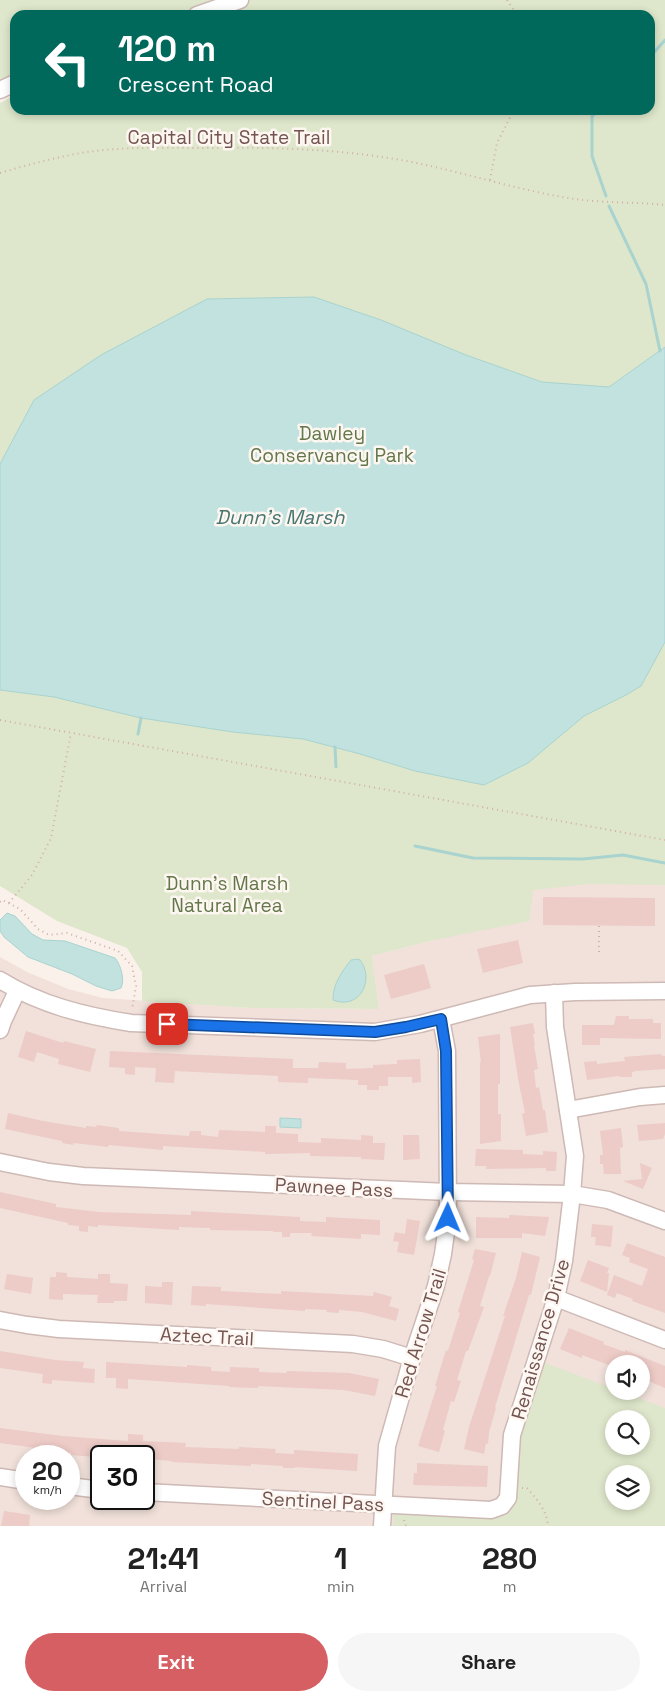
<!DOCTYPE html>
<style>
body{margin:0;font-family:"Space Grotesk",sans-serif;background:#f6f6f6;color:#222;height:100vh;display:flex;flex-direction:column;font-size:19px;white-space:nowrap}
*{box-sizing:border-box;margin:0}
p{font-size:16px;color:#767676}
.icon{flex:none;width:28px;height:28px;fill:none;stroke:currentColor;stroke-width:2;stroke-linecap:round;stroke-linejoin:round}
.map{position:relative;height:1526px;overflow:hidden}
.panel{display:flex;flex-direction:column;background:#fff;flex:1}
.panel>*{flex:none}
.banner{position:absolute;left:10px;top:10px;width:645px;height:105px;border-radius:15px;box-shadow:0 2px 8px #0003;background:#00695c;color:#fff;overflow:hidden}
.fabs{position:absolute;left:605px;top:1355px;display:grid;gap:10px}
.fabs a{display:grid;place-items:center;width:45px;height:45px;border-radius:50%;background:#fff;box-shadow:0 2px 8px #0003;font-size:25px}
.speed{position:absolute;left:15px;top:1445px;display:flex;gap:10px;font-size:25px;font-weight:700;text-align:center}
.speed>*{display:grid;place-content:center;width:65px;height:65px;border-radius:50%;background:#fff;box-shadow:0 2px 8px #0003;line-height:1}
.speed small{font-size:12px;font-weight:400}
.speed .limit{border:2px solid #111;border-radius:8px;background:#fff;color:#111}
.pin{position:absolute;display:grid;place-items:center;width:42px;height:42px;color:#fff;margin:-21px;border-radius:10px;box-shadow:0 2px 8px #0006}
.me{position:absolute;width:55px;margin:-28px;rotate:1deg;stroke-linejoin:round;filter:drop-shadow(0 0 4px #0008)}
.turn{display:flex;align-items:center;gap:18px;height:105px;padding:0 25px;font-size:22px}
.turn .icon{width:65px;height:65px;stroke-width:2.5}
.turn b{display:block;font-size:35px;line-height:42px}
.eta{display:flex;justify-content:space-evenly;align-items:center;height:85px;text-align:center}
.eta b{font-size:30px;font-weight:800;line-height:35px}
.action{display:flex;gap:10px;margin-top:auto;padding:10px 25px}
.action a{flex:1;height:58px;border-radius:30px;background:#d65f63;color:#fff;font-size:20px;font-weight:800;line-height:58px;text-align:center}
.action a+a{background:#f6f6f6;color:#222}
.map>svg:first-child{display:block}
</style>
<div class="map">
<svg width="665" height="1526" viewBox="0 0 665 1526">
<rect width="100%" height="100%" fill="#fbf1eb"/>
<path fill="#f1e1da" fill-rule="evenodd" d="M538,834L665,856V1526H0V957L27,972L68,989L103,998L251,1008L379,1009L372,956L434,940ZM614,1364H641V1391H614ZM614,1419H641V1446H614ZM26,1456H69V1499H26ZM101,1456H144V1499H101ZM614,1474H641V1501H614Z"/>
<g fill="#dee7cb" fill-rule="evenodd">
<path d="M0,0H665V885L588,884L533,890L529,921L434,940L372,956L379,1009L251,1008L142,1001V972L127,948L57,921L0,886V103L15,95V110H650V15H15V74L0,82Z"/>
<path d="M543,1362L614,1389V1391H620L665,1408V1526H393L394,1512L493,1519L507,1513L514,1504L516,1494L521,1435ZM614,1419H641V1446H614ZM614,1474H641V1501H614Z"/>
</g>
<g fill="#c1e2df" stroke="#a9d3cf">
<path d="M314,297L381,320L466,355L542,382L609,387L665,347V642L641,686L626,695L584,716L528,763L484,785L415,771L360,754L303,739L233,732L141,718L54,697L0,690V464L34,400L101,355L207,299Z"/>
<path d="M7,913L15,916L32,934L43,940L65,941L115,958C121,965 125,980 121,988L112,991L96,986L72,974L28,957L4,937L0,931V920Z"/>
<path d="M359,959C376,978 360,1011 333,1000C333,984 341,973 351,960Z"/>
<path d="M280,1118L301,1119V1128L280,1127Z"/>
</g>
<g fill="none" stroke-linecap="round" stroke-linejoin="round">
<g stroke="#a9d3cf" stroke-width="3">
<path d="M650,57L665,40"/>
<path d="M599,110L592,116V156L606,196"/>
<path d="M609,206L646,284L660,351"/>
<path d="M138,734L141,718"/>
<path d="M335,747L336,767"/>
<path d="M415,846L473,858L583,859L623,855L665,863"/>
</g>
</g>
<g fill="#edcbc6">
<path d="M543,897L655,898V926L543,925Z"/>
<path d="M518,940L523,963L483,973L477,949Z"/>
<path d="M424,964L431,988L391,999L384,975Z"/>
<path d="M616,1016H629V1019H653V1023H661V1039L600,1038V1045H582V1025H614Z"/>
<path d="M533,1023L535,1034H533L535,1045H534L538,1069L534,1070L536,1088L539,1087L543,1110H545L548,1132L526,1136L522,1114L525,1113L519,1084L510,1027Z"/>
<path d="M26,1031L63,1043L64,1041L96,1049L90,1072L58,1064L59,1059L37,1052L34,1062L18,1057Z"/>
<path d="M500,1034V1084H498V1114H501V1141L480,1144V1062H481L478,1037Z"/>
<path d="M110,1051L293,1059V1068H318L319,1062L346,1063V1069L373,1068V1065L397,1064V1060L420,1059L421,1082L412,1083V1077H388V1086H379V1090H367V1085H358V1080L308,1078V1083L278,1082V1076L175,1071L174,1083L155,1082L156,1068L135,1067V1075L125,1074V1068L109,1067Z"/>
<path d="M661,1054L662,1056H665V1069L636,1071L632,1072V1077H620L619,1076L587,1080L584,1062L597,1061V1064L625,1061L624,1057Z"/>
<path d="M8,1113L43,1121L86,1128V1126L96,1127L97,1125L119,1128V1131L189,1136L190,1131H201V1135L218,1137L219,1130L265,1132V1126H276V1133L298,1134V1142L321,1143V1138L361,1140V1135L373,1136V1143H385L384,1160L361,1159V1157L310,1156V1153L265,1154V1152L163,1146V1150L109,1145L108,1147L74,1143L73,1145L62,1143V1141L5,1129Z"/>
<path d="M665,1123V1134L663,1139L639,1141L637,1125Z"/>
<path d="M621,1128L623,1147L620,1148L621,1174H604L603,1164H600V1155H603L600,1131Z"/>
<path d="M403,1135H419L420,1159L403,1160Z"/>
<path d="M476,1149L523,1150V1154L543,1155V1151L557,1152L556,1171H546V1168L486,1169V1166H475Z"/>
<path d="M640,1163L652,1168L643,1189L623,1181L642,1179Z"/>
<path d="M0,1192L56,1204V1207L99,1212L191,1215V1211L300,1217V1221L326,1222V1217L380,1220V1235L361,1234V1239L311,1236L312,1233H290V1237H282V1232H273V1231L210,1230V1228L179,1227V1230L98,1225V1227L88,1226V1232L79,1231V1226L68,1225V1223L0,1208Z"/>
<path d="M509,1215L549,1217L545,1236L522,1233V1238H476V1217L509,1218Z"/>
<path d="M407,1219L420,1221L414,1255L397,1252L399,1242L393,1241L395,1232L405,1234Z"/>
<path d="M592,1224L613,1226L611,1247L595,1245L596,1237H591Z"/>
<path d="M627,1243L665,1257V1313L632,1301L633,1299L617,1293L615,1298L607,1295L614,1275L642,1286L648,1269L629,1262L630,1258L622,1255Z"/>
<path d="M475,1249L496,1253L490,1276H489L480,1306L484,1307L468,1351H466L457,1380L461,1381L454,1402L451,1401L443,1430L445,1431L439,1452L418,1446L437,1386H435L446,1350L448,1351L457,1322L460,1313L458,1312L474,1260L472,1259Z"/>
<path d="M522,1252L540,1257L531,1295H529L495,1407L496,1408L489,1432L488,1444L486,1443L484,1454L464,1449L469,1427L505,1316H503L516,1278Z"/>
<path d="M588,1260L609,1268L607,1273H609L607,1292L580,1281Z"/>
<path d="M56,1272L67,1273V1277L98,1279V1274H110V1283L128,1284L127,1301H114V1303H97L98,1295L63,1294V1300L49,1299L50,1277H56Z"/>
<path d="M7,1274L33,1278L31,1294L4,1289Z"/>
<path d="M162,1282H173L172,1305L145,1303V1286L162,1287Z"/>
<path d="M192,1286L221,1287V1291L281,1294V1291L373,1296L374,1292L392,1297L389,1306L399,1309L396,1321L362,1312L339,1310V1313L326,1312L327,1310L305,1309V1311L206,1304V1306L191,1305Z"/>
<path d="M569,1328L604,1342L603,1344L625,1352V1350L665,1366V1388L641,1378V1364H614V1367L582,1355V1358L560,1349Z"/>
<path d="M0,1351L55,1360L84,1362L83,1368L95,1369L94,1383L52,1380V1384L42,1383L43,1374L0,1368Z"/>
<path d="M106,1362L187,1367V1365L211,1367V1371L230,1372V1367L259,1368V1372L286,1373L287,1371L349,1373L379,1379L375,1396L344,1390L258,1386V1388L229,1387V1386L128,1379V1389L116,1388V1378H106Z"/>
<path d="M0,1428L62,1436L128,1441V1434L143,1435V1441L186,1443L185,1447L239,1449V1447L276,1449L275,1453L294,1454V1450L358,1454L357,1471L295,1467V1468H283V1466L251,1464V1466L172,1462V1461L150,1459V1456H95V1457L71,1455V1453L0,1443Z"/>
<path d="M417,1463L488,1466L487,1487L413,1485L414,1473H417Z"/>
<path d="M4,1511L30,1515L29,1526H1Z"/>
</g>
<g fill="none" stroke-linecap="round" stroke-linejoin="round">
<defs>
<g id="minor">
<path d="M197,15L240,0"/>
<path d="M0,90L15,83"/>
<path d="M0,980C40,1005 86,1016 131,1023L375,1032L420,1024L530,995L575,992L665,991"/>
<path d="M0,1030L3,1021L17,991"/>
<path d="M568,1110L640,1097L665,1095"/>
<path d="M0,1162L49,1172L83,1176L448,1192L572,1194L608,1200L665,1221"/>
<path d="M556,1298L665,1340"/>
<path d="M0,1320L27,1325L59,1329L353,1344L383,1349L412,1358"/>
<path d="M0,1477L26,1481"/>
<path d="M69,1486L101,1490"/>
<path d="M144,1492L491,1510L502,1506L508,1498L512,1435L556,1298L564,1261L572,1194L575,1156L555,1027L554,993"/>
<path d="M382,1526L387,1446L412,1358L436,1286L443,1254L448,1218L447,1051L441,1019"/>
</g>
</defs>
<use href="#minor" stroke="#ceb9b5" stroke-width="19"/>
<g stroke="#d2aea9" stroke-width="2" stroke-dasharray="1 4" stroke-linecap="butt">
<path d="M507,0L517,15"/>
<path d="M0,173C27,165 53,158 81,153C123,146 167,148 209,148C274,147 337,149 401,160C462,171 521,192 582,200C609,203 637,202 665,205"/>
<path d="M490,180L497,143L514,110"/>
<path d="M0,720L665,840"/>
<path d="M0,902L2,900L20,909L38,929L49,935L67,933L118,951L132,966L136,986L132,1010"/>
<path d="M9,903L32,875L51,838L71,733"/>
<path d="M599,926V956"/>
<path d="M522,1488H527C537,1499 547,1511 548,1526"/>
<path d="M404,1520L406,1526"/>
</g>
<use href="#minor" stroke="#fff" stroke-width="16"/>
</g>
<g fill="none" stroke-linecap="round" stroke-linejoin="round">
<defs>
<path id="route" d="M167,1024L375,1032L406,1027L441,1019L446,1051L448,1218"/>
</defs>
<use href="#route" stroke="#114b97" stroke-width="12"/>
<use href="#route" stroke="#1a73e8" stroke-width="9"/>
</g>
<g text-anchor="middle" stroke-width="5" stroke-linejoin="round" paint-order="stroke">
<g font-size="19" fill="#735451" stroke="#fdf6f1">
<text x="229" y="144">Capital City State Trail</text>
<text transform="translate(334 1187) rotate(3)" y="7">Pawnee Pass</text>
<text transform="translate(420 1333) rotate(-73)" y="7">Red Arrow Trail</text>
<text transform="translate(207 1336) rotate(3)" y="7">Aztec Trail</text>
<text transform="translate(540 1339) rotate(-74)" y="7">Renaissance Drive</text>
<text transform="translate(323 1501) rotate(3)" y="7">Sentinel Pass</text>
</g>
<g font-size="19" fill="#63784a" stroke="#fdf6f1">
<text x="332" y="440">Dawley<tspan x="332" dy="22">Conservancy Park</tspan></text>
<text x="227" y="890">Dunn's Marsh<tspan x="227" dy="22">Natural Area</tspan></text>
</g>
<g font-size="20" font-style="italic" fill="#467672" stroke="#fdf6f1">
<text x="280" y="524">Dunn's Marsh</text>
</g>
</g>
</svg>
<div class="fabs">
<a><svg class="icon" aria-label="sound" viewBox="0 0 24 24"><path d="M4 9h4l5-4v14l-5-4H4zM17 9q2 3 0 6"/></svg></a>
<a><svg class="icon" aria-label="search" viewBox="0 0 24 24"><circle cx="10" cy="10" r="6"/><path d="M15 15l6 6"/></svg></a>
<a><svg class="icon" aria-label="layers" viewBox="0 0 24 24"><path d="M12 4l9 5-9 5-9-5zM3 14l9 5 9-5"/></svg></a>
</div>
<div class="speed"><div>20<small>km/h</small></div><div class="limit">30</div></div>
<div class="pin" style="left:167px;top:1024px;background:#d93025"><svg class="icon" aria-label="arrive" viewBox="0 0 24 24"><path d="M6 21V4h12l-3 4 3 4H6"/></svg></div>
<svg class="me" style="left:448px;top:1218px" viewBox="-20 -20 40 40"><path d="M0-17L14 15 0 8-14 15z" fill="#1a73e8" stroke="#fff" stroke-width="4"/></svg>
<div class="banner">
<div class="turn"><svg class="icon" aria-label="left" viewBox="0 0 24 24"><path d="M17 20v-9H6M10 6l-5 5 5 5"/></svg><div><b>120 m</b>Crescent Road</div></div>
</div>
</div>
<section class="panel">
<div class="eta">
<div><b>21:41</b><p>Arrival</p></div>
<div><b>1</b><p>min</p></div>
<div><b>280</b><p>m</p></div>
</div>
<div class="action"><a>Exit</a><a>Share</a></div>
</section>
